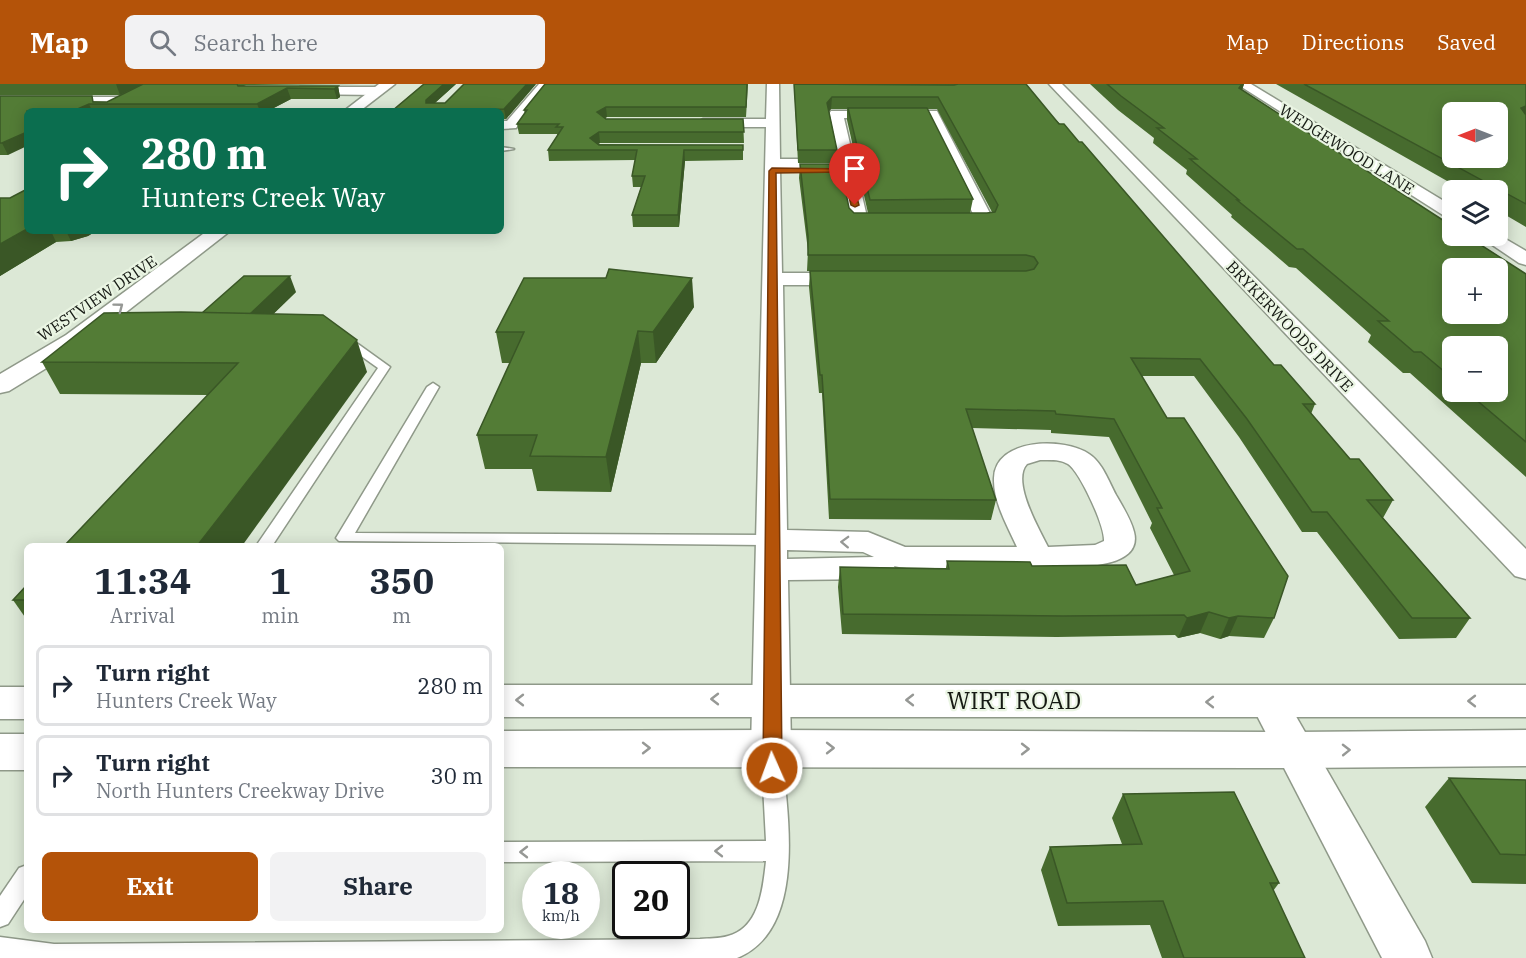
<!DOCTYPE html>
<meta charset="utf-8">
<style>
body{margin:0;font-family:"IBM Plex Serif",serif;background:#f2f2f3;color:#1f2937;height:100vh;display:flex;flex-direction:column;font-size:22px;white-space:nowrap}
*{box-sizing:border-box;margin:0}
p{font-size:20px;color:#747a83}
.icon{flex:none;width:33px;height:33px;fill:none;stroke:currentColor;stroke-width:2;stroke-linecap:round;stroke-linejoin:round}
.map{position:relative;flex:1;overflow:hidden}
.details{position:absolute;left:24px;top:459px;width:480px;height:390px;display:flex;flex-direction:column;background:#fff;border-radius:9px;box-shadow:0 3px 15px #0003}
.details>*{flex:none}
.top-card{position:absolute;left:24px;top:24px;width:480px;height:126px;border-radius:9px;box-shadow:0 3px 15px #0003;background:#0b6e4f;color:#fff;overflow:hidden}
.needle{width:39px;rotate:270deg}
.controls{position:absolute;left:1442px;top:18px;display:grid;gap:12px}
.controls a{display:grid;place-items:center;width:66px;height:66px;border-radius:9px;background:#fff;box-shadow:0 3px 15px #0003;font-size:30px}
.speed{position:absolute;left:522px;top:777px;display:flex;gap:12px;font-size:30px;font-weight:700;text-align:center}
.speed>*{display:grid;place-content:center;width:78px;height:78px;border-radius:50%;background:#fff;box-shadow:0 3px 15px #0003;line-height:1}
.speed small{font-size:15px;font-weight:400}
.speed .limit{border:3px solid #111;border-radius:9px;background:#fff;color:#111}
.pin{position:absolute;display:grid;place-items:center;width:51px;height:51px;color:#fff;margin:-62px -26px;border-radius:50% 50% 50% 0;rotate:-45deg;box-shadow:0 0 6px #0007}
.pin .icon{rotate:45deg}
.me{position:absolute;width:66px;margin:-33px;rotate:358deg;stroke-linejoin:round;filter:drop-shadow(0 0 4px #0008)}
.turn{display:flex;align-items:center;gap:21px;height:126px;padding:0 18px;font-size:27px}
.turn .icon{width:78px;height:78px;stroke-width:2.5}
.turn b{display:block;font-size:42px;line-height:51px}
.eta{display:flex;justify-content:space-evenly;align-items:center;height:102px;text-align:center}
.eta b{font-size:36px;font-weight:800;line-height:42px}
.cta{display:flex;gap:12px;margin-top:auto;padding:12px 18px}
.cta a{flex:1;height:69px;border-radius:9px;background:#b45309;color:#fff;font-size:24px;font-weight:800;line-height:69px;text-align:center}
.cta a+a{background:#f2f2f3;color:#1f2937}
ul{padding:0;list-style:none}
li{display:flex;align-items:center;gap:18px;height:81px;margin:0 12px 9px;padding:0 6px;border:3px solid #e0e1e3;border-radius:9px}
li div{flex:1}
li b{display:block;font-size:22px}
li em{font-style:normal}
header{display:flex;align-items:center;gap:36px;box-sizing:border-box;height:84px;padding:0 30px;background:#b45309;color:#fff}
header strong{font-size:28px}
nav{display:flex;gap:33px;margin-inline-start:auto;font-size:21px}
.search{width:420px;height:54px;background:#f2f2f3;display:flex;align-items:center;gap:15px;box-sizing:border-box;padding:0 21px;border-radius:9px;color:#747a83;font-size:22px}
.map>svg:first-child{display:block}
</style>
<header>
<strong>Map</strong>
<div class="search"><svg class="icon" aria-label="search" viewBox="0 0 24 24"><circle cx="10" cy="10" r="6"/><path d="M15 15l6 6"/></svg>Search here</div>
<nav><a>Map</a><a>Directions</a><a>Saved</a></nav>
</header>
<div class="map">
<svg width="1526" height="874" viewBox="0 0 1526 874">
<rect width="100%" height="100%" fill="#dce8d6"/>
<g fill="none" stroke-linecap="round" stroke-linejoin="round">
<defs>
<g id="service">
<path d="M501,63L514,65L501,67Z"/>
<path d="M342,256L358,260L390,283L272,462H256L378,284L350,264L338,261L336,259Z"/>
<path d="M433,299L439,303L355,449L772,451L780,456L772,461L339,457L336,454L427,303Z"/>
<path d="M771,656L778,658L781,664C787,725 809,845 737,874H0V853L54,860L700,855C709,854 719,855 728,852C760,844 763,803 766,777L501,778V758L766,757L761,664L764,658Z"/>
<path d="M27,781V811L8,840L0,843V812L19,784Z"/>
</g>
<g id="minor">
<path d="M539,0H551L516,44L501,45V37H507Z"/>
<path d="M767,0H779L780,75H838L829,30L831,27H937L994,137L991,141L985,142L859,143L853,142L850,138L840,84H780L782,189H850L857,191L860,195L857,199L850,201H783L787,446L868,448L905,463H1017C1008,443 993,418 994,394C995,354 1064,353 1089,370C1102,378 1109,398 1116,411C1123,423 1131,436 1134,448C1142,479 1096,482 1076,483C1034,485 991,484 948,484C931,484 910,486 894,482L895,484L890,492L879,495L788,496L791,664L785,676L771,680L757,676L751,664L766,43H703L696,39L703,35H766ZM844,34H927L974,132L867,133ZM1040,376C1050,376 1060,375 1068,380C1080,388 1105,442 1104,457L1095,461L1048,463C1039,445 1011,397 1027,380ZM787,466L863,468L874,473L787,475Z"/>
<path d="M1049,0H1062L1526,465V495L1515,492Z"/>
<path d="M1237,0H1251L1452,122V134L1446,133Z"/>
<path d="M300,3H378L384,7L378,11L296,10L294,7Z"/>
<path d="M0,13H121L127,17L121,21H0Z"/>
<path d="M1497,150L1526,167V181L1519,179L1479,152H1497Z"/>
<path d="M1269,603L1282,608L1425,857L1432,874H1382L1250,618L1256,608Z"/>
</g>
<g id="secondary">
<path d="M379,0H395L360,27H344Z"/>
<path d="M207,147H230L84,261L9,307L0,309V290L66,251Z"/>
<rect x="501" y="601" width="1025" height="32"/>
<rect x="0" y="603" width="27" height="32"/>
<path d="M771,646L1296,648L1526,646V682L1296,684L501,683V647Z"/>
<rect x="0" y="650" width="27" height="36"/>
</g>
</defs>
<use href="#service" stroke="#8f9989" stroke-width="3"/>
<use href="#minor" stroke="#8f9989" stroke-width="3"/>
<use href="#secondary" stroke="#8f9989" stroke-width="3"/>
<use href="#service" fill="#fff" fill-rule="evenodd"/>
<use href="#minor" fill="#fff" fill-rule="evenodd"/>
<use href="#secondary" fill="#fff" fill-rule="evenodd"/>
</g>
<g fill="#476b2e" fill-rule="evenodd">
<path d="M0,0H143L120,11H0Z"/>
<path d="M143,0H360L246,1L244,2H338L340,13L337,15H291L268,27H27L8,71H0V12L107,18Z"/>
<path d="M424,0H456L435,19H445L536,0L506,35H501V27H392Z"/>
<path d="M748,0L746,33H607L605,34L606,35H743L744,59H600L598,60L743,61V76L685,77L679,143H633L632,131L641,103H633L632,92L635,76L549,77L548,66L557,52V50H519L517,40L525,30L524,26Z"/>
<path d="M794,0L933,1L886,0H1026L1051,31L1079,58L1274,281L1315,320L1311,330L1350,375L1393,416L1383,434L1470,534L1456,554L1399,555L1317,448H1302L1239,353L1194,292H1142L1274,534L1264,554L1229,552L1220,555L1200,549L1178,554L1175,551L1057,553L842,550L838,503L840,483L946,484L947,477L1032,482L1136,501L1174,491L1150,444L1152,439L1109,353L1051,349V346L972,344L996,416L991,436L829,435L822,309H819L809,203L810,187H1023H807L808,167L799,94L800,80L849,124L854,129H868L847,36V25H831L829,27L837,66L836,79H798ZM927,25H937L992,128L987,129H970L973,115Z"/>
<path d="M1090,0H1244L1242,6L1526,190V393L1410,289H1403L1368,258L1371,251L1296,184L1289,183L1231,133L1232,131L1186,90L1187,86L1153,59L1154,54L1118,26ZM1452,262L1497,308H1452Z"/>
<path d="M1276,0H1526V143L1497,126V106H1463Z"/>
<path d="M0,114H10L27,147H96L88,152L71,157L56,158L0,192Z"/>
<path d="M296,208L273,230L367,288L208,311L60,310L42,278L202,229Z"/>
<path d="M694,223L656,279H641L611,408L537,407L532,385H485L477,351L510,279H502L496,248Z"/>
<path d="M27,501V536L13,516Z"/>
<path d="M1449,694L1526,696V800L1472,799L1425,723Z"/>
<path d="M1123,710L1279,799L1273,807L1305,874H1162L1150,841L1058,842L1041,786L1050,763L1122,760L1112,734Z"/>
</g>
<g fill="#3a5726">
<path d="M116,0H143L120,11Z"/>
<path d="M444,0H456L428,25L426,19V16Z"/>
<path d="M527,0H536L506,35L504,25Z"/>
<path d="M1242,0H1244L1242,6L1239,4Z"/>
<path d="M338,2L340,13L337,15L334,5Z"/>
<path d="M287,4L291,15L268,27H260L257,20Z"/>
<path d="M832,13L831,25L827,30V19Z"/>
<path d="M89,20L92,27H73Z"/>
<path d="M1526,22V33L1521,24Z"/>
<path d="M606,23L607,33L598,38L597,28Z"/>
<path d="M27,48V62L8,71L2,59Z"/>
<path d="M599,48L600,59L591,64L590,54Z"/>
<path d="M684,66L685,77L679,143L678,131Z"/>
<path d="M27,145V147H51L56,158L0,192V160Z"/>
<path d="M66,147H96L88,152L71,157Z"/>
<path d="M290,192L296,208L253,250L246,233Z"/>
<path d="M692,194L694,223L656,279L653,248Z"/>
<path d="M638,247L641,279L611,408L606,373Z"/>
<path d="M357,256L367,288L242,462H197Z"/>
<path d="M1209,528L1200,549L1178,554L1187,534Z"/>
<path d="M1238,532L1229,552L1220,555L1229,534Z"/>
</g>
<g fill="#537c36" stroke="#3a5726" stroke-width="1.5" fill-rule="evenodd">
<path d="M143,0H237L238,2H338L334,5L287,4L257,20H89L73,27H27V48L2,59H0V12H92L93,18H107Z"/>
<path d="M424,0H444L426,16V19H445L464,0H527L504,25L392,27Z"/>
<path d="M545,0H747L746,23H606L597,28L606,35H743L744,48H599L590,54L599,61H743V66H684L678,131H632L645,92H632L637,66H548L563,43H556L559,40H517L527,26H524Z"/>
<path d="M794,0L954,1L958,0H1026L1059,40H1064L1079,58H1082L1274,281H1281L1315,320H1303L1350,375H1359L1393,416H1367L1470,534H1412L1327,428H1312L1247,335L1200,275L1131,274L1167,334H1184L1288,492L1274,534L1238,532L1229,534L1209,528L1187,534L1184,531L1063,532L843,530L840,483L949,485L947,477L1030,478L1032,482L1126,481L1136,501L1190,487L1157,424H1162L1114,335L1056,330L1055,327L966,325L996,416L830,415L822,291H820L810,187H1026L1034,185L1038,179L1034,173L1026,171H808V152L800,80H840L849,124L854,129H987L995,128L998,121L938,13H832L827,19L837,66H798Z"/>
<path d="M1107,0H1242L1239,4L1452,142V152H1467L1526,190V358L1467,308H1497V262H1452V294L1421,268H1414L1378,237H1389L1303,165H1297L1237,116H1239L1190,75H1197L1157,44H1164L1121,12ZM1452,184H1497V230H1452Z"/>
<path d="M1304,0H1526V22L1521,24L1526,31V120ZM1452,28H1497V74H1452Z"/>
<path d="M848,24H927L973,115L870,116Z"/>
<path d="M27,105V145L0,160V114H10Z"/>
<path d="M609,185L692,194L653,248L638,247L606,373L530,372L537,351H477L524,248H496L524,194H606Z"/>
<path d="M244,192H290L250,230L202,229Z"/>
<path d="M181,228L323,231L357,256L197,462H64L238,279L42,278L104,229Z"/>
<path d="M27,501V516H13Z"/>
<path d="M1449,694L1526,696V771L1500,770Z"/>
<path d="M1234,708L1279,799H1270L1305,874H1184L1163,817L1067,819L1050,763L1142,760L1123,710Z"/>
</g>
<defs><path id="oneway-chevron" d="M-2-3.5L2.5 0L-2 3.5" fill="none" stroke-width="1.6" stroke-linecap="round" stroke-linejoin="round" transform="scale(1.5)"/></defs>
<g stroke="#969895">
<use href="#oneway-chevron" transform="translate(119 223) rotate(-37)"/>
<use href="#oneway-chevron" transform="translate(845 458) rotate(-178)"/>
<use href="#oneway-chevron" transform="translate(715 615) rotate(180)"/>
<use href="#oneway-chevron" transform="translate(520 616) rotate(180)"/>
<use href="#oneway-chevron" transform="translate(910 616) rotate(-180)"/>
<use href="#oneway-chevron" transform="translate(1472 617) rotate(-180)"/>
<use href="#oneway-chevron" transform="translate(1210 618) rotate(-180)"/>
<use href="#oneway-chevron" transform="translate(646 664)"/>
<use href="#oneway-chevron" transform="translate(830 664)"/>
<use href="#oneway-chevron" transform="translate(1025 665)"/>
<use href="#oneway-chevron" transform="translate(1346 666) rotate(-1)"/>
<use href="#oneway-chevron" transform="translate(719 767) rotate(180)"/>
<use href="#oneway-chevron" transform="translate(524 768) rotate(180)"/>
</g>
<path fill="#b45309" stroke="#753606" stroke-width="1.5" d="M772,84L849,85L859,121L855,123L851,121L843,88L776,89L782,684L779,690L772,692L766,690L763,684L769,87Z"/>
<g text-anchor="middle" stroke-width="4.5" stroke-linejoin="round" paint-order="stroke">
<g font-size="16" fill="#161a14" stroke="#eaf5e3">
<text transform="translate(1347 65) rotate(32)" y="6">WEDGEWOOD LANE</text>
<text transform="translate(97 214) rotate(-34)" y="6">WESTVIEW DRIVE</text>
<text transform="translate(1290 242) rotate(46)" y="6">BRYKERWOODS DRIVE</text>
</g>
<g font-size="24" fill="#161a14" stroke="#eaf5e3">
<text x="1014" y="625">WIRT ROAD</text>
</g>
</g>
</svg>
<div class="controls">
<a><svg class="needle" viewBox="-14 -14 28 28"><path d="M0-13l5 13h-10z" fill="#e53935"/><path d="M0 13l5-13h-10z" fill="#747a83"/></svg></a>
<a><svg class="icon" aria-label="layers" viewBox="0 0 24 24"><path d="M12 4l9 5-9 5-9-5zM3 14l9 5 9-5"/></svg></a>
<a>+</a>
<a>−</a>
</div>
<div class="speed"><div>18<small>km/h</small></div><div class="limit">20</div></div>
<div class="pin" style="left:855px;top:121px;background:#d93025"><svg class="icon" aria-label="arrive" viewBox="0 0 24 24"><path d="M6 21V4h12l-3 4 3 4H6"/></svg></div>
<svg class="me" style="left:772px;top:684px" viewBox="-20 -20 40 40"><circle r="17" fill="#b45309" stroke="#fff" stroke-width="3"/><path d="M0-11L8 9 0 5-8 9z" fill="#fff"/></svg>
<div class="top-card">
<div class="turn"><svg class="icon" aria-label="right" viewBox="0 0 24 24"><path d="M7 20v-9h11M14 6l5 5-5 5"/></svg><div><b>280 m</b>Hunters Creek Way</div></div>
</div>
<section class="details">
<div class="eta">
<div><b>11:34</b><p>Arrival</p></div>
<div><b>1</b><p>min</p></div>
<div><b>350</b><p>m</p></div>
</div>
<ul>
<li><svg class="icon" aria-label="right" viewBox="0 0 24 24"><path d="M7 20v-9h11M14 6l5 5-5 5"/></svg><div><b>Turn right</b><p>Hunters Creek Way</p></div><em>280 m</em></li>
<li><svg class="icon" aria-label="right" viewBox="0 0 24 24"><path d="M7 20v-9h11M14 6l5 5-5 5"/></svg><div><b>Turn right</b><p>North Hunters Creekway Drive</p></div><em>30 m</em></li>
</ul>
<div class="cta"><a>Exit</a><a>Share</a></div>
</section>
</div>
